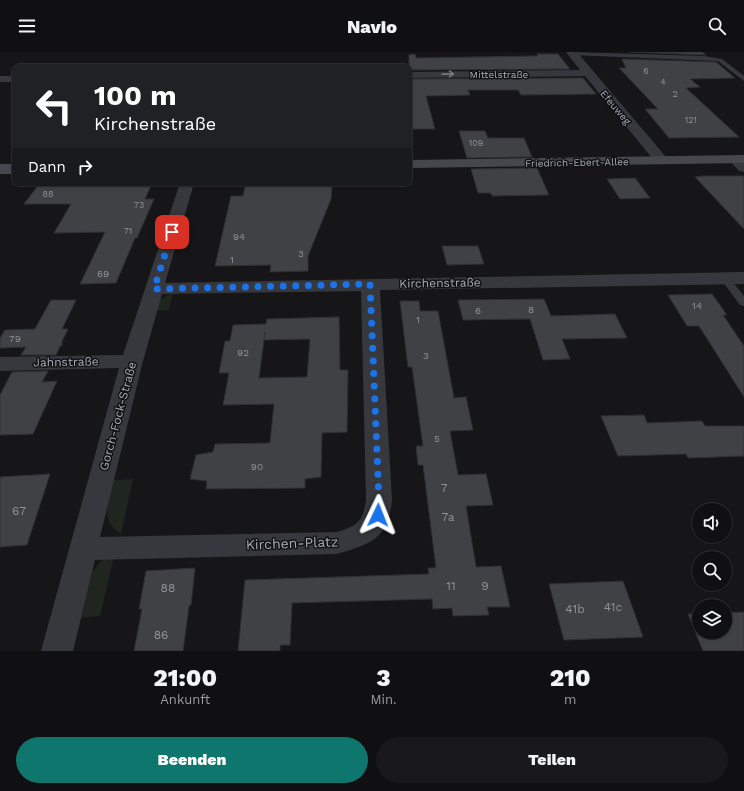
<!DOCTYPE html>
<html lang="de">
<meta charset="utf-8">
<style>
body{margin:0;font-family:"Work Sans",sans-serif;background:#19191b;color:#f1f3f6;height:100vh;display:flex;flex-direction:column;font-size:15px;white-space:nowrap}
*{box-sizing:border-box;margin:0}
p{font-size:13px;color:#9c9d9f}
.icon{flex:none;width:22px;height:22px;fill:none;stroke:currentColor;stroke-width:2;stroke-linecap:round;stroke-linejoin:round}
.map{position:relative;height:599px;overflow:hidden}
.details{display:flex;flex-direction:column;background:#101012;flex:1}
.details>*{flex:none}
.banner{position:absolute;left:12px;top:12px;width:400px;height:122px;border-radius:8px;box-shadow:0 1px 3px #0004,0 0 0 1px #303032;background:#202124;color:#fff;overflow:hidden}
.buttons{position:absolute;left:692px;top:451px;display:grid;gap:8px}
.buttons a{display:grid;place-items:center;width:40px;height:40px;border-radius:50%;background:#101012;box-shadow:0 1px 3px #0004,0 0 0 1px #303032;font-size:20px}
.pin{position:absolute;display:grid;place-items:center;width:34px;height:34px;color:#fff;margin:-17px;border-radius:8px;box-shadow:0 2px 6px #0006}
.me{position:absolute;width:44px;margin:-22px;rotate:2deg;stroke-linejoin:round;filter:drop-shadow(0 0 3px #0008)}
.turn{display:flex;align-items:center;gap:14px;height:84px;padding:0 16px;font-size:18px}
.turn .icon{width:52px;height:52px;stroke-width:2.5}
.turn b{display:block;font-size:28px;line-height:34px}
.then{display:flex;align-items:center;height:38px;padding:0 16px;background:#0003;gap:8px;font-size:15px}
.eta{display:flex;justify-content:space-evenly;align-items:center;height:68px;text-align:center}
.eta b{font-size:24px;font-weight:800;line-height:28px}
.action{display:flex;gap:8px;margin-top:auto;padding:8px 16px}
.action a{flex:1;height:46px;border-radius:24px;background:#0f766e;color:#fff;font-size:16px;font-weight:800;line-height:46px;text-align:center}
.action a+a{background:#19191b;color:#f1f3f6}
header{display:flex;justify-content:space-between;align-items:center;height:52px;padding:0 16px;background:#101012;font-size:18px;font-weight:800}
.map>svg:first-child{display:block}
</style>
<header><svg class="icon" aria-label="menu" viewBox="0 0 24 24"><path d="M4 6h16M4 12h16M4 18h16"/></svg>Navio<svg class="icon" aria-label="search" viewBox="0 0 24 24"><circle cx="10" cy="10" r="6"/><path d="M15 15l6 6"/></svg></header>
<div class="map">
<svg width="744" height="599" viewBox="0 0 744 599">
<rect width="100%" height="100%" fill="#161618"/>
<g fill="#1e261f">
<path d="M173,241L169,258L152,259L160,248Z"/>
<path d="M133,427L121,482C99,469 109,448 113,428Z"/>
<path d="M114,504L100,564L81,566L92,521L100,510Z"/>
</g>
<g fill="#404145" stroke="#303034" fill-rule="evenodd">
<path d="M629,0H702L706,3Z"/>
<path d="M415,2L416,6L538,4L537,2H558L570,17L409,18V3Z"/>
<path d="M622,7L716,10L735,26L690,27L700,35L686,36L739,85L669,86L645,57H658L619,16H626Z"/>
<path d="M583,26L596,42L521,43L518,38H468L470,43L426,44L435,77H409V27Z"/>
<path d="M459,79H485L488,86H524L532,105L467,106Z"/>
<path d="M537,116L549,143L492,144L491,141H478L471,117Z"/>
<path d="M703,124H744V177L695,125Z"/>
<path d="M635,126L650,146L620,147L607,127Z"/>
<path d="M40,131H152L145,147H154L137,186H135L116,231L80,232L105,180L54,181L71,152H24Z"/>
<path d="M246,131H309V134H332L331,147L308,204V219L270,220L271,213L215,214L231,144H243Z"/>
<path d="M442,194H478L484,212L447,213Z"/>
<path d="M712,242L727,263H723L744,294V345L699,274H687L668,243Z"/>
<path d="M544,247L551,264L615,262L627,286L562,287L570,307L543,308L530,267L463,268L458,248Z"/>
<path d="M51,248H76L62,277H68L62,289V294H60L56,303H21L26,295L0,296V286L5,278L35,277Z"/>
<path d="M400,249H419L420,259H438L454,346L466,345L473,378L450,379L458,423L486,422L493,453L466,454L476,515L501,514L510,555H487L489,563L453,564L452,556L433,557L432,547L292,551L290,593H280V599H238L245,528L429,522L428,516H436L423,413H418L416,394H423L412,315H408Z"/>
<path d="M339,265L340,318H348L347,380L322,381L321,425L305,427V436L206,437L207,429L190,427L196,403L213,400L215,392L270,391L274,352L223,353L229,321H219L225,289H230L233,273L266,272L267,267ZM265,280L264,288L310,287L307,325L259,326Z"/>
<path d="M48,319L42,330L57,329L33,382L0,383V343L12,320Z"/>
<path d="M644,363L647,371L702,369L705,374H744V404L688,406L686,402L618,404L601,364Z"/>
<path d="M50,422L27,493L0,495V425Z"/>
<path d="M195,516L191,553L189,554L183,599H134L142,557H139L146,519Z"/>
<path d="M623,529L643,585L564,588L549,532Z"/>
<path d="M744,560V599H703L688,562H699V580H725V561Z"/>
</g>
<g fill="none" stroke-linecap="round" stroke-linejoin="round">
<g fill="#37383d" fill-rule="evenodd">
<path d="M570,0L704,4L722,7L744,24V29L718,9L572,3L570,2Z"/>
<path d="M336,131H344V132L340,134H337Z"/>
<path d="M725,223L728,224L744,244V254L740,253L720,226Z"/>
</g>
<g fill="#37383d" fill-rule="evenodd">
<path d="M566,0H577L666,105L668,108L666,111L661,112L656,111L585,24L409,26V20L580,18Z"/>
<rect x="0" y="24" width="15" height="6"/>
<path d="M735,103L740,104L744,108V120L739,119L728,107L730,104Z"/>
<path d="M180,131H194L165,231L744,220V232L380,238L392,448C388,487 371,492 337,502L95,508L73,599H41L119,316L0,319V305L123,303ZM361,239L366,448C363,469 358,474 337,480L100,485L143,309L162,242Z"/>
</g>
<g fill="#45474d" fill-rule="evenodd">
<path d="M744,103V111L409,116V108Z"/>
<rect x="0" y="112" width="15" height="10"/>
</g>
</g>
<defs><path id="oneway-shaft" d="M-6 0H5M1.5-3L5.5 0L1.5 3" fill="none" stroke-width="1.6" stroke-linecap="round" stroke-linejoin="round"/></defs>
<use stroke="#757881" href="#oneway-shaft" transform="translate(448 22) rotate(-1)"/>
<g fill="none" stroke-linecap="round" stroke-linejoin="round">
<path stroke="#1a73e8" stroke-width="7" stroke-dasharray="0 12.6" d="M172,180L154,237L370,232L379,448L378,463"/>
</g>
<g text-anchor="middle" stroke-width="3" stroke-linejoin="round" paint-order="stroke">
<g font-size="9" fill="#8e929b">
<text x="646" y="22">6</text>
<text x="663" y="33">4</text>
<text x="675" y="45">2</text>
<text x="691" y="71">121</text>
<text x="476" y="94">109</text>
<text x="48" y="145">88</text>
<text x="139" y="156">73</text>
<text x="128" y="182">71</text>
</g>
<g font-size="10" fill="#a8adb8" stroke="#111113">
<text x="499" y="26">Mittelstraße</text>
<text transform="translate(616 55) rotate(50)" y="4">Efeuweg</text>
<text transform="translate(577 110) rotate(-1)" y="4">Friedrich-Ebert-Allee</text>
</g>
<g font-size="10" fill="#8e929b">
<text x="239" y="188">94</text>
<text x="301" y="205">3</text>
<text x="232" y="211">1</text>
<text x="103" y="225">69</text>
<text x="697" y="257">14</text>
<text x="531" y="261">8</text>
<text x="478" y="262">6</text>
<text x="418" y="271">1</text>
<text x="15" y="290">79</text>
<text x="243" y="304">92</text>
<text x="426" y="307">3</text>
<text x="437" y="390">5</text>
<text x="257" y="418">90</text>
</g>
<g font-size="12" fill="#a8adb8" stroke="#111113">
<text transform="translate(440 231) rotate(-1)" y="4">Kirchenstraße</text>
<text transform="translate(66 310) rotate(-1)" y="4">Jahnstraße</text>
<text transform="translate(118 364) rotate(-75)" y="4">Gorch-Fock-Straße</text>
</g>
<g font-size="12" fill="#8e929b">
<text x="444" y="440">7</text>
<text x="19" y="463">67</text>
<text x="448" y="469">7a</text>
<text x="451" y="538">11</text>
<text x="485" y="538">9</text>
<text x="168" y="540">88</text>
<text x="613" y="559">41c</text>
<text x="575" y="561">41b</text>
<text x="161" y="587">86</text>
</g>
<g font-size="14" fill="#a8adb8" stroke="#111113">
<text transform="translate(292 491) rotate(-2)" y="5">Kirchen-Platz</text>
</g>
</g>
</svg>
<div class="buttons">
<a><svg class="icon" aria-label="sound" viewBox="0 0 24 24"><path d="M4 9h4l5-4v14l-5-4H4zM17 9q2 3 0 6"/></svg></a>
<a><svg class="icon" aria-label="search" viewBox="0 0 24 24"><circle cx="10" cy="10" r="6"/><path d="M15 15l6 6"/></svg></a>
<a><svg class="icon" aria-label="layers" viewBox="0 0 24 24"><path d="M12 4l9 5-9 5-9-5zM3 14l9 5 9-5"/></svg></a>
</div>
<div class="pin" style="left:172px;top:180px;background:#d93025"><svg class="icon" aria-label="arrive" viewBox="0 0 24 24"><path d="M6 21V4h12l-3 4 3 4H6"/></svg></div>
<svg class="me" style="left:378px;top:463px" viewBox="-20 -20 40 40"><path d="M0-17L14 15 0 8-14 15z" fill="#1a73e8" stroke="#fff" stroke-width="4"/></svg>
<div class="banner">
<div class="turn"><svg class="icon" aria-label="left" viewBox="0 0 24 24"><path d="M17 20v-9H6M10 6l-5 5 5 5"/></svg><div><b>100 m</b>Kirchenstraße</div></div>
<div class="then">Dann<svg class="icon" aria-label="right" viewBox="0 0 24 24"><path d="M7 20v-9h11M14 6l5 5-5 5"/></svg></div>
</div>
</div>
<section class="details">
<div class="eta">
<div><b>21:00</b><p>Ankunft</p></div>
<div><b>3</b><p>Min.</p></div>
<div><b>210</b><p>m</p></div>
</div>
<div class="action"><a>Beenden</a><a>Teilen</a></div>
</section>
